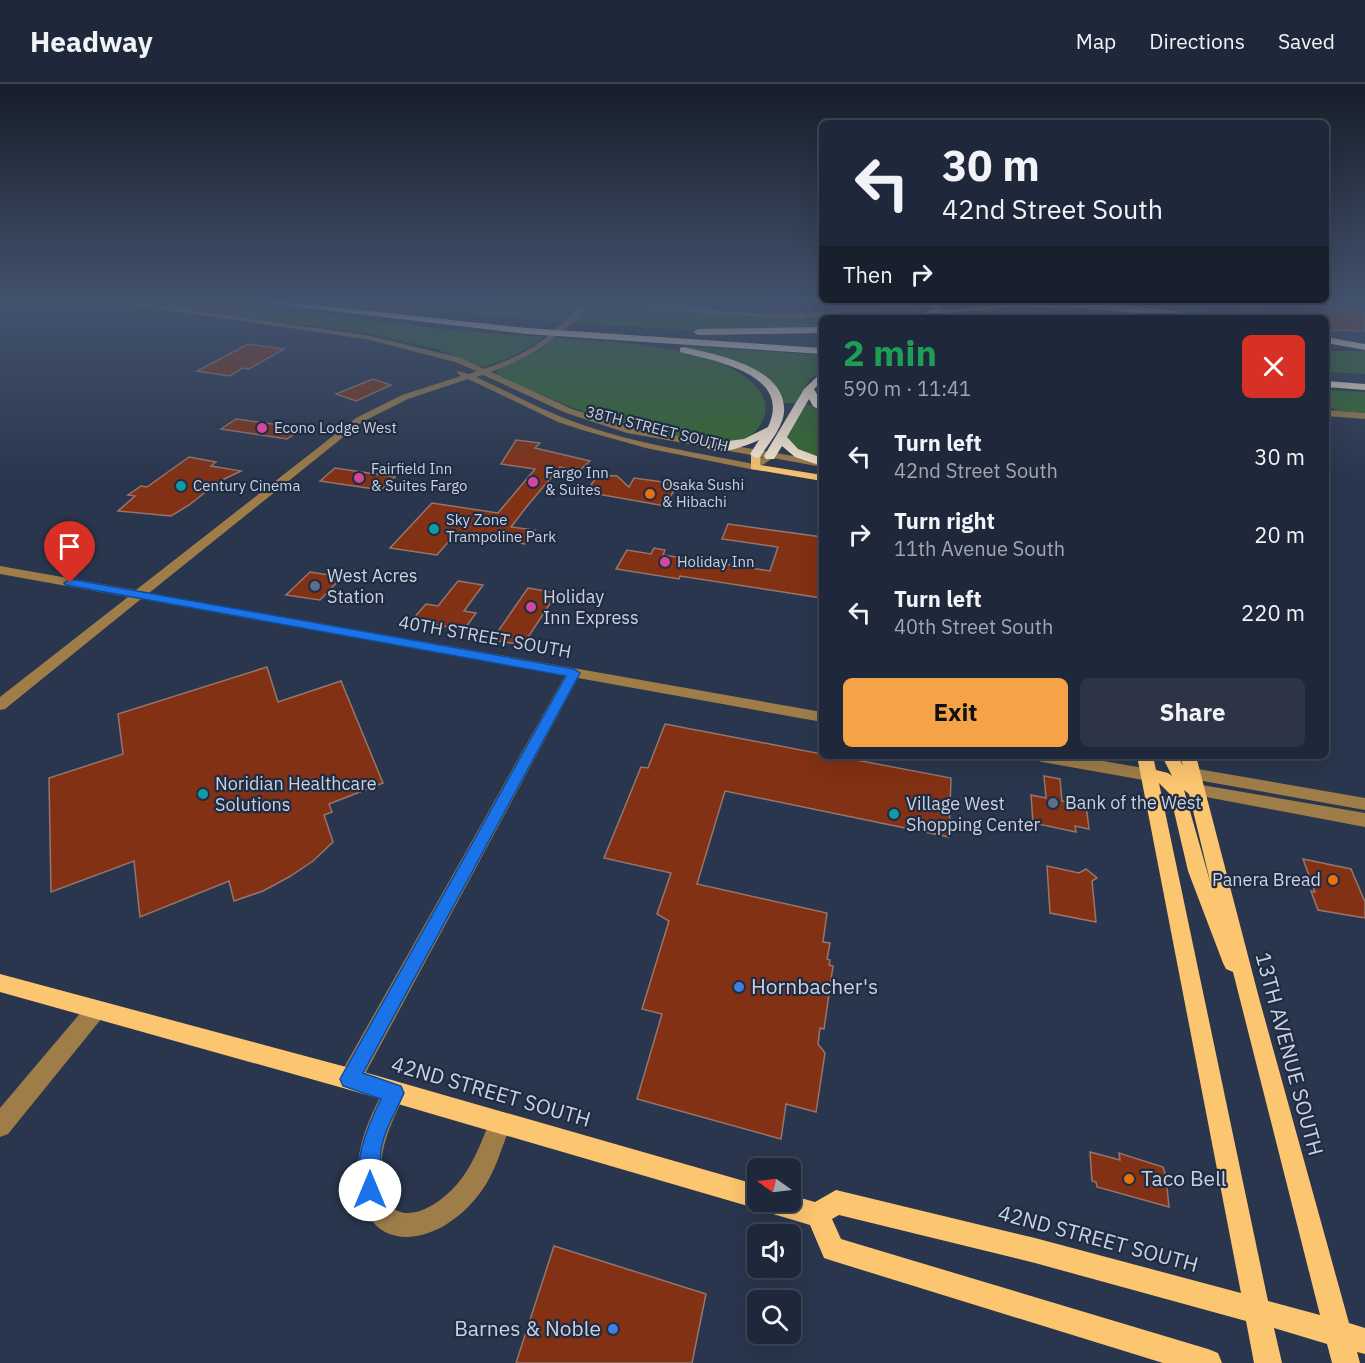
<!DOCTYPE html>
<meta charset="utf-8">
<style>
body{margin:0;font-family:"IBM Plex Sans",sans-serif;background:#2c3445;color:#f1f3f6;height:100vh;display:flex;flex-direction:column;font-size:22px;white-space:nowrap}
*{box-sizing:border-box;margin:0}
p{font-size:20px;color:#a1a6af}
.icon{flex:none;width:33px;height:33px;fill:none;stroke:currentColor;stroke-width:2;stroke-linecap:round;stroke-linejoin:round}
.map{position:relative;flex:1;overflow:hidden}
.details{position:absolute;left:819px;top:231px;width:510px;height:444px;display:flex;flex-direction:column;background:#1f283a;border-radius:9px;box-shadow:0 6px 24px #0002,0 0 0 2px #3c4454}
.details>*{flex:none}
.banner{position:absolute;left:819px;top:36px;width:510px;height:183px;border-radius:9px;box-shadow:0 6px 24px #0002,0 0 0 2px #3c4454;background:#1f283a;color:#f1f3f6;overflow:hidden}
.needle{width:39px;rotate:284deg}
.controls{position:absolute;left:747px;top:1074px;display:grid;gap:12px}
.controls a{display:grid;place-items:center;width:54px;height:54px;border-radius:9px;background:#1f283a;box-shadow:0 6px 24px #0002,0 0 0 2px #3c4454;font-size:30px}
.pin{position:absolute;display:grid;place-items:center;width:51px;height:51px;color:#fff;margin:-62px -26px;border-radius:50% 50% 50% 0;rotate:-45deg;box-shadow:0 0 6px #0007}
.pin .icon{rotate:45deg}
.me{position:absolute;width:66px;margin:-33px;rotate:0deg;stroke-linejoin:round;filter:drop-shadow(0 0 4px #0008)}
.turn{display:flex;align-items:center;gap:21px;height:126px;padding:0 24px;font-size:27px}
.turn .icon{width:78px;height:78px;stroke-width:2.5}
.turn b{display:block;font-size:42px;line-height:51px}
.then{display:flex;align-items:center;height:57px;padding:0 24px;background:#0003;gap:12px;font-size:22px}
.round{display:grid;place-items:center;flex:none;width:63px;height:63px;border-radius:9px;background:#2c3445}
.headline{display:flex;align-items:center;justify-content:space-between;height:102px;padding:0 24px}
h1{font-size:36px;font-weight:800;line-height:45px;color:#1e9e55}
.button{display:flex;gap:12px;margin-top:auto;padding:12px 24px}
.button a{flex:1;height:69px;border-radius:9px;background:#f6a247;color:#111;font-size:24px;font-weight:800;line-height:69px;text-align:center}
.button a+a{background:#2c3445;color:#f1f3f6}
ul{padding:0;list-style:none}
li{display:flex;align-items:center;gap:18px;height:78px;padding:0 24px}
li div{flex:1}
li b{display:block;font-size:22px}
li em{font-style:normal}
header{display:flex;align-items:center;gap:36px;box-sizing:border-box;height:84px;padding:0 30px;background:#1f283a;border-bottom:2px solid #3c4454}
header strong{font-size:28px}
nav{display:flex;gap:33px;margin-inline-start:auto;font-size:21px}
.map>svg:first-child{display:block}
</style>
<header>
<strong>Headway</strong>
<nav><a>Map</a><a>Directions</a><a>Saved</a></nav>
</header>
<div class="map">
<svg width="1365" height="1279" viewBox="0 0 1365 1279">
<rect width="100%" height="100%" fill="#29364d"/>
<g fill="#356a2d">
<path d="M117,217H217L450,246L543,253L528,264L507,275L487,282H478L437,265L368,249Z"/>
<path d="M344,217H565L575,222L559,238Z"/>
<path d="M1091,217H1174L1241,234H1219Z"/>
<path d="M601,220C679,223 757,239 836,232C855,230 907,214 921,227L901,234H822V244L691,246L571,239L589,222Z"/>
<path d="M1026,223L1043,227L1050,231V234H936L984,226Z"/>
<path d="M555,254C609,258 723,259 759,306C765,314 768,325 763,335C759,345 751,354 741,356C720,362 698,357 678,354C609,341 559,319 497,291V286L540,266Z"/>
<path d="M684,262L822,271V286L810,295L795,319H784L780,310L764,293L682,264Z"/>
<path d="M1326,267H1365V290L1326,288Z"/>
<path d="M1326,306L1365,308V329L1336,327L1333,324L1326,323Z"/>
<path d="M805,321H812L822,330V375L803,369L788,359V348Z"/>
</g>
<g fill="#823114" stroke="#96756b" stroke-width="1.5">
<path d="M1239,217H1256L1268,234L1250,233Z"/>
<path d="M1305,222L1365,225V247L1326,246V234H1316Z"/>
<path d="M248,260L284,265L249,285L243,284L230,292L197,287Z"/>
<path d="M373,295L391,301L356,317L336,310Z"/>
<path d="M236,335L296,343L303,344L287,355L221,345Z"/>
<path d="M516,356L540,359L535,364L590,377L579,387L560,383L528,421L511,443L535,446L525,460L456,449L437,471L390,464L432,419L498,429L535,385L501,380Z"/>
<path d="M189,373L216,378L211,382L241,387L220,397L189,421L171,432L118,427L135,412L128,411L141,402L147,403Z"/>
<path d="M335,384L395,393L381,406L320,397Z"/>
<path d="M598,391L617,392L629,403L634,394L678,400L665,422L586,408Z"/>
<path d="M728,440L822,453V514L680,492L679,495L616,485L627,466L651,470L654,464L665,466L663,471L770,487L778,463L722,455Z"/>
<path d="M310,488L342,493L320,516L286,511Z"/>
<path d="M458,497L483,501L464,527L476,529L464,546L412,536L426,520L438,522Z"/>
<path d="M528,504L557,509L523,561L492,556Z"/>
<path d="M267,583L278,618L341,597L383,699L329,720L332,728L324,731L333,758L313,777L289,793L263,807L234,817L229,797L140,833L134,777L51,808L49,694L123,670L118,630Z"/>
<path d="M665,640L822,670V672H835L951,694L949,753L725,707L697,800L827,829L823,858L830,859L827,875L830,876L829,881L833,882L824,945L820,944L818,960L825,969L816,1028L786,1020L781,1055L637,1015L662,930L642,925L669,837L657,830L671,789L604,774L641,683L648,684Z"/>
<path d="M1044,692L1060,695L1062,717L1086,721L1089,745L1075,742L1076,748L1033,739L1031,711L1046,714Z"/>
<path d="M1303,775L1351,785L1365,818V834L1318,826L1311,807L1315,808Z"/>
<path d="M1047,782L1079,789L1086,785L1097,794L1092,797L1096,838L1050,829Z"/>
<path d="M1090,1068L1120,1076L1119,1069L1163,1083L1166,1093L1169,1123L1097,1103L1096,1098L1092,1097Z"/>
<path d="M554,1162L706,1210L692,1279H516Z"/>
</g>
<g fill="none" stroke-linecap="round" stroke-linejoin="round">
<g fill="#9e7d49" fill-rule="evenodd">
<path d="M103,217H124L366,251L461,274L484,285C533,268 549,254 585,217H592C561,253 535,272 491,288L572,325L632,344L822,377V383L773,374L755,386L646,364L582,346L558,338L468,295L408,315L362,338L149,509L822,628V638L578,594L358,1003L350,1006L342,1003L339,995L342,987L565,592L141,515L5,625L0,626V613L128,513L0,490V482L136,506L356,334L402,311L461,292L457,289L458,287L469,290L476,287L455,278L366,255ZM483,291L566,329L627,349L763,373L753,380C690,367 624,358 564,334C534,322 505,306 476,293Z"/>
<path d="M606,217C665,217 724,230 784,230C835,230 884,217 934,217L932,219L950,225L946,227L932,225L924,220L823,233L782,234L708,230Z"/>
<path d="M1326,326L1365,329V335L1326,332Z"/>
<path d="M1034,672H1075L1149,685L1155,687L1157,691L1155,695L1149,697L1042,678L1036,676Z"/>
<path d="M1192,684L1365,714V726L1186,694L1184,690L1186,686Z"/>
<path d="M1196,700L1365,729V743L1190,710L1188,706L1190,702Z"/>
<path d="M95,917L102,920L105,927L102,934L8,1050L0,1053V1024L88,920Z"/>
<path d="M394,998L402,1001L405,1009C394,1035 381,1057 381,1087C382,1154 436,1129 462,1094C476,1075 483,1053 492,1032L500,1029L508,1032L511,1040C501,1065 494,1094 476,1114C433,1167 358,1173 358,1087C358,1056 372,1029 386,1001Z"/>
</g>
<g fill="#fcc56f" fill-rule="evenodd">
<path d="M1016,219L1075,221L1079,223L1075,225L1016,223L936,230L932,228Z"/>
<path d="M756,367L761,370L760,381L822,391V397L751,385V370Z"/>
<path d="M1137,672H1153L1156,686L1168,689L1172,692L1162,672H1178L1183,682L1180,672H1196L1259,914L1349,1239L1365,1244V1270L1357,1268L1360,1279H1332L1327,1260L1274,1244L1282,1279H1254L1246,1237L1035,1179L839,1131L832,1135L841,1155L1208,1265L1218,1269L1222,1279H1163L833,1177L824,1174L810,1141L763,1127L762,1123L758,1125L350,1006L0,908V890L350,984L758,1101V1118H790V1111L815,1118L836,1106L1035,1154L1241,1209ZM1159,699L1170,710L1188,787L1223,879L1226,885L1233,888L1320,1231L1268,1217ZM1184,706L1189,710L1211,801Z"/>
</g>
<g fill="#fcebd4" fill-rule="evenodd">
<path d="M247,217H278L527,244L822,264V270L527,250Z"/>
<path d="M1074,218L1163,225L1209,234H1187L1071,223L1070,221Z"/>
<path d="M936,225L939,226V230L921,234H905Z"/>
<path d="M822,243V249L698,251L693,248L698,245Z"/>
<path d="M1326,253L1365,260V266L1326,259Z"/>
<path d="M683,263C714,270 782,282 784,323C786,340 769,359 760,373L756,374L750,370L759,356C746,362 718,373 706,363L712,359L744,355L768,343C793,290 715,277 680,268V264Z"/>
<path d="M822,288V297L814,305L822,319V328L813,322L809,315L787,353L798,365L822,374V382L795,373L782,362L774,375H766L764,372L804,305Z"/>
<path d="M1326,297L1365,300V306L1326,303Z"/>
</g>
</g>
<linearGradient id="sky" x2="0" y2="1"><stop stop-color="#171e2a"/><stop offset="0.55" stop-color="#43526d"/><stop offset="1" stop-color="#43526d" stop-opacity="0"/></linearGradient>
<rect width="1365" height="396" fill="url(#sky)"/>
<path fill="#1a73e8" stroke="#114b97" stroke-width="1.5" d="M70,495L574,585L580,589L363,989L401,1002L404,1009C396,1028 384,1046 381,1066C379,1082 384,1099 378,1114L370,1117L363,1114C350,1083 367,1043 381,1015L343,1002L340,995L566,592L66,501L64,499Z"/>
<g fill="#d1479c" stroke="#1f2c42" stroke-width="2">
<circle cx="262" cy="344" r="6"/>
<circle cx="359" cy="394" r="6"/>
<circle cx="533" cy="398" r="6"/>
<circle cx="665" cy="478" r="6"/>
<circle cx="531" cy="523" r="6"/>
</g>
<g fill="#0f9aa8" stroke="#1f2c42" stroke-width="2">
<circle cx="181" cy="402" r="6"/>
<circle cx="434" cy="445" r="6"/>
<circle cx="203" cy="710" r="6"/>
<circle cx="894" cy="730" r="6"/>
</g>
<g fill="#e8710a" stroke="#1f2c42" stroke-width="2">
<circle cx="650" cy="410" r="6"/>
<circle cx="1333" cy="796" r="6"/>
<circle cx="1129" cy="1095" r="6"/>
</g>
<g fill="#5c6f8a" stroke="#1f2c42" stroke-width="2">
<circle cx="315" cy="502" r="6"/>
<circle cx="1053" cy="719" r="6"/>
</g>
<g fill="#3f7fe0" stroke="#1f2c42" stroke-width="2">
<circle cx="739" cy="903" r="6"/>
<circle cx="613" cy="1245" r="6"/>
</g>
<g text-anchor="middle" stroke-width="4.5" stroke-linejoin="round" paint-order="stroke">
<g font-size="15" fill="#cad2e1" stroke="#1f2c42" text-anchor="start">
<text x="274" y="349">Econo Lodge West</text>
<text x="371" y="390">Fairfield Inn<tspan x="371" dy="17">&amp; Suites Fargo</tspan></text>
<text x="545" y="394">Fargo Inn<tspan x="545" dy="17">&amp; Suites</tspan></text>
<text x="662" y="406">Osaka Sushi<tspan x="662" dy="17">&amp; Hibachi</tspan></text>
<text x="193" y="407">Century Cinema</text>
<text x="446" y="441">Sky Zone<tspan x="446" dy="17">Trampoline Park</tspan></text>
<text x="677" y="483">Holiday Inn</text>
</g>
<g font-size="15" fill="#cad2e1" stroke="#1f2c42">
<text transform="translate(657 345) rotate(14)" y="5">38TH STREET SOUTH</text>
</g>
<g font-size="18" fill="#cad2e1" stroke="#1f2c42" text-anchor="start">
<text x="327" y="498">West Acres<tspan x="327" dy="21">Station</tspan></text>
<text x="543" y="519">Holiday<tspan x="543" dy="21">Inn Express</tspan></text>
<text x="215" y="706">Noridian Healthcare<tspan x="215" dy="21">Solutions</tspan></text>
<text x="1065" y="725">Bank of the West</text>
<text x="906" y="726">Village West<tspan x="906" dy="21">Shopping Center</tspan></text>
<text x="1321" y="802" text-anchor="end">Panera Bread</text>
</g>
<g font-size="18" fill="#cad2e1" stroke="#1f2c42">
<text transform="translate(485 553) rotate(10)" y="6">40TH STREET SOUTH</text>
</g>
<g font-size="21" fill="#cad2e1" stroke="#1f2c42" text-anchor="start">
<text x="751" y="910">Hornbacher's</text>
<text x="1141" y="1102">Taco Bell</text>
<text x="601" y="1252" text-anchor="end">Barnes &amp; Noble</text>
</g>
<g font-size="21" fill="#cad2e1" stroke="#1f2c42">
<text transform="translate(1289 970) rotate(75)" y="7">13TH AVENUE SOUTH</text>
<text transform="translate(491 1008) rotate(16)" y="7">42ND STREET SOUTH</text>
<text transform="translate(1098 1155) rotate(15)" y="7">42ND STREET SOUTH</text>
</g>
</g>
</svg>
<div class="controls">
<a><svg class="needle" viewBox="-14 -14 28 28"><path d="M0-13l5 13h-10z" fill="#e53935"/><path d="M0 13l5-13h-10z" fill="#a1a6af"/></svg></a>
<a><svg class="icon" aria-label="sound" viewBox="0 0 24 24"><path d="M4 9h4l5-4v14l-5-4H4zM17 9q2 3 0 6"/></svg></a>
<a><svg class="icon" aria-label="search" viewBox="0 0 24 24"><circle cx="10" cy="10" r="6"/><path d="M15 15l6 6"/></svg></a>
</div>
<div class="pin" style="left:70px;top:499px;background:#d93025"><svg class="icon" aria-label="arrive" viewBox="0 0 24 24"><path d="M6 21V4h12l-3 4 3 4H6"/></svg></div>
<svg class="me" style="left:370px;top:1106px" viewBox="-20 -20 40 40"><circle r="19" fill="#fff"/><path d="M0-13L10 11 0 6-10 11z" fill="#1a73e8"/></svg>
<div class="banner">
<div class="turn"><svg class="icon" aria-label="left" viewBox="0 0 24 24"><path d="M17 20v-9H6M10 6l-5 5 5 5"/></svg><div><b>30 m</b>42nd Street South</div></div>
<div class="then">Then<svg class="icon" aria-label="right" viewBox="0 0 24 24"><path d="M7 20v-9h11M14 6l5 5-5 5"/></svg></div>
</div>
<section class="details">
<div class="headline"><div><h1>2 min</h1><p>590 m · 11:41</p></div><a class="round" style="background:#d93025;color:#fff"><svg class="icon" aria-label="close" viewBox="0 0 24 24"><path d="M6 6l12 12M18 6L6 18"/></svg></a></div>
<ul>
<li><svg class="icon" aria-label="left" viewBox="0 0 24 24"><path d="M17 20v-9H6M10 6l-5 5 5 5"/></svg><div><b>Turn left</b><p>42nd Street South</p></div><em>30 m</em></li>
<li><svg class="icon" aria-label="right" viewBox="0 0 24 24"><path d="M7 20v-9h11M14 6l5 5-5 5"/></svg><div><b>Turn right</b><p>11th Avenue South</p></div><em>20 m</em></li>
<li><svg class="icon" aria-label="left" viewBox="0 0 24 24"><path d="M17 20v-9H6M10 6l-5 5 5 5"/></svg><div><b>Turn left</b><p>40th Street South</p></div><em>220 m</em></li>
</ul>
<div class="button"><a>Exit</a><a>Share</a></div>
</section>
</div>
